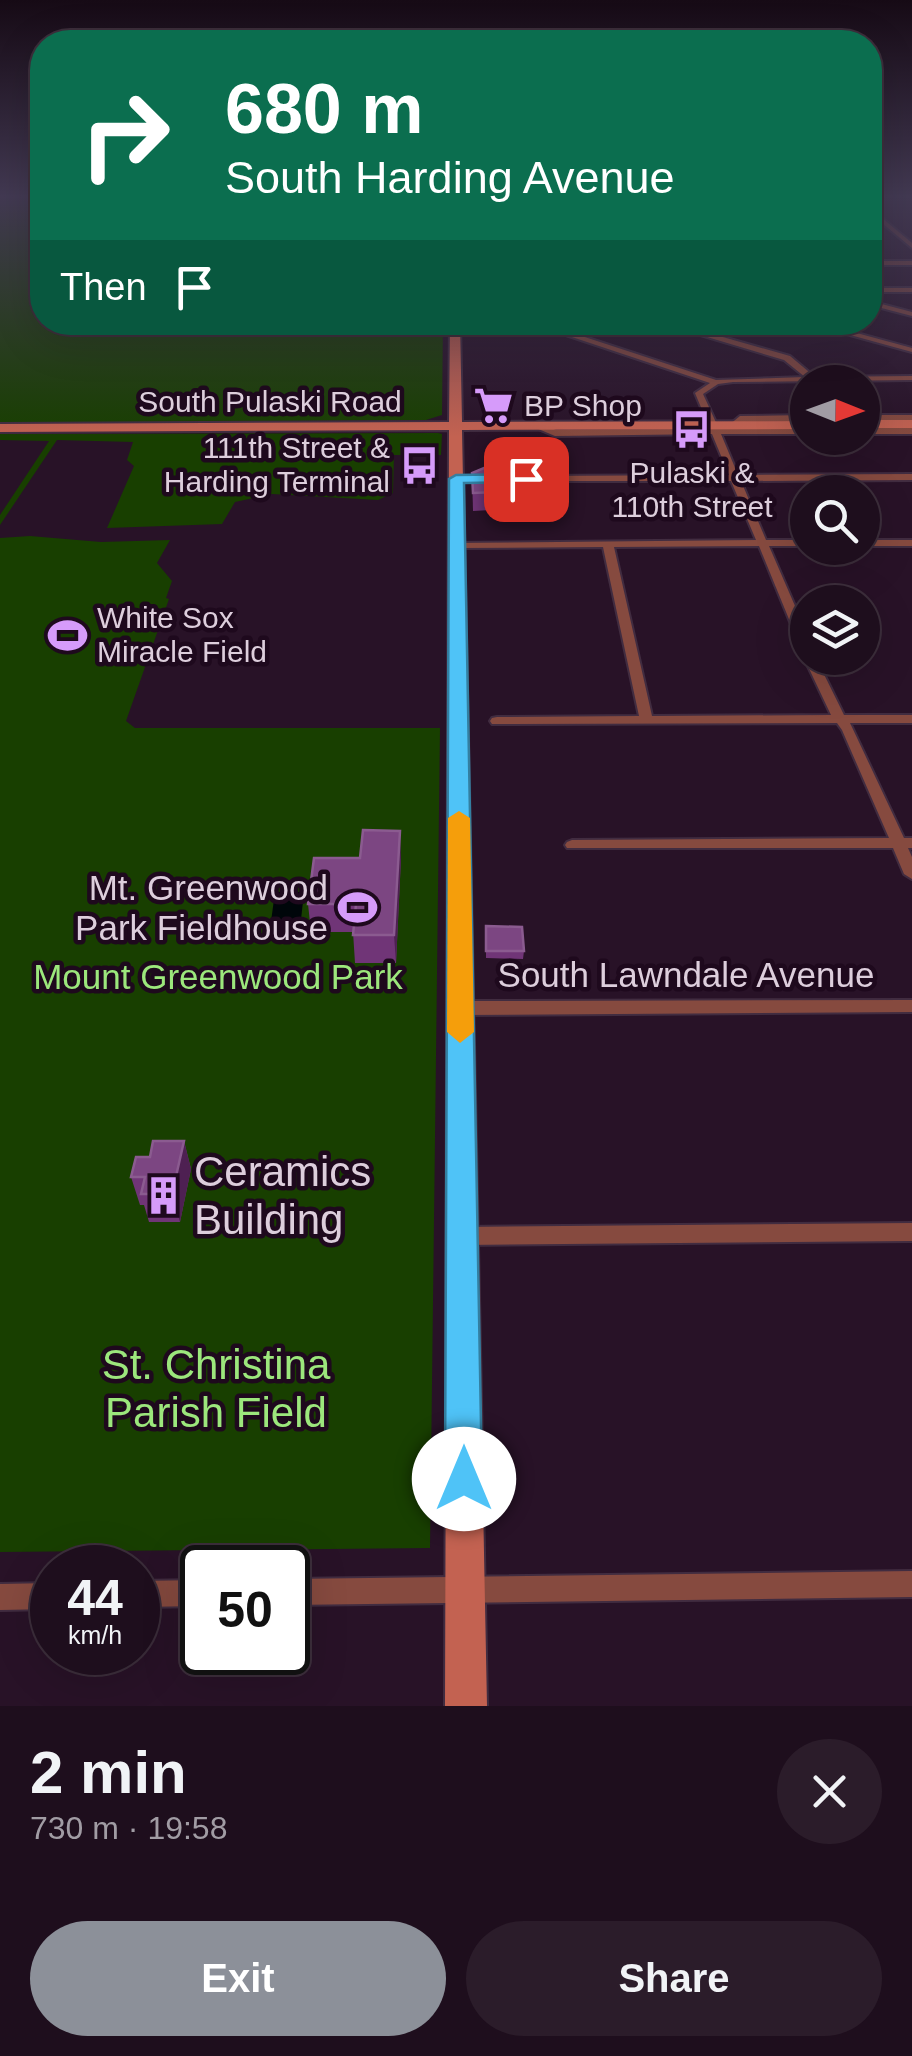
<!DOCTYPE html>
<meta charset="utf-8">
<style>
body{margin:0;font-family:Helvetica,sans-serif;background:#2b1c2a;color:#f1f3f6;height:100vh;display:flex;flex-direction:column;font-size:38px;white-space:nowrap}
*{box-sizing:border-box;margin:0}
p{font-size:32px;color:#a19ca4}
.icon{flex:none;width:55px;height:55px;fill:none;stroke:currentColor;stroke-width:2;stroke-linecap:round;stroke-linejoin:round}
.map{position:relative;height:1706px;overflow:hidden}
.details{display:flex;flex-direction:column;background:#1e0e1d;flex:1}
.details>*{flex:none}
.guide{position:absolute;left:30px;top:30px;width:852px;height:305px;border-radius:40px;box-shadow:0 10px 40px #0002,0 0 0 2px #3c2e3b;background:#0b6e4f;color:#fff;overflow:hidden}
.needle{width:65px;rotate:91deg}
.fabs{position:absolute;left:790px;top:365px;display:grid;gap:20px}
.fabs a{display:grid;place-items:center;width:90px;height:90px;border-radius:50%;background:#1e0e1d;box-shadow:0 10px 40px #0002,0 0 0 2px #3c2e3b;font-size:50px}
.speed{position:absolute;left:30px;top:1545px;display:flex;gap:20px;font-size:50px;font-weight:700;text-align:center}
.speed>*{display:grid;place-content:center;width:130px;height:130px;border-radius:50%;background:#1e0e1d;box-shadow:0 10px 40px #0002,0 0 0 2px #3c2e3b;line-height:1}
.speed small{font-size:25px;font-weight:400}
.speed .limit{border:5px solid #111;border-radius:15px;background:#fff;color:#111}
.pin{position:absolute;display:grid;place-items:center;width:85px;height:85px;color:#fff;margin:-42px;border-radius:20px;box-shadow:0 5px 15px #0006}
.me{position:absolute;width:110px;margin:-55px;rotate:0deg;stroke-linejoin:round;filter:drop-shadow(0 0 8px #0008)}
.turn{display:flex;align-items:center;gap:35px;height:210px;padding:0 30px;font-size:45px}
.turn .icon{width:130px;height:130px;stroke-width:2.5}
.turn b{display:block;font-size:70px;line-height:85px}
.then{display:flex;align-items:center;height:95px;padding:0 30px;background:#0003;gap:20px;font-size:38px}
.round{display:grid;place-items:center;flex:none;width:105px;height:105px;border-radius:52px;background:#2b1c2a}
.headline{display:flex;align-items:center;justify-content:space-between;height:170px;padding:0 30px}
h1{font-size:60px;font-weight:700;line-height:75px}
.button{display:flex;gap:20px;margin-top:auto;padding:20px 30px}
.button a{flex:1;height:115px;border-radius:60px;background:#8c9099;color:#fff;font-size:40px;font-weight:700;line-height:115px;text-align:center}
.button a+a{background:#2b1c2a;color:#f1f3f6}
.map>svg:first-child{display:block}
</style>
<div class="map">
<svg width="912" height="1706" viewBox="0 0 912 1706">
<rect width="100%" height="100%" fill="#281227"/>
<g fill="#183f00">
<path d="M0,198H42V322L443,323L442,415L426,420L0,423Z"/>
<path d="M0,434L438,433L442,434L441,455H394L393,493L378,500L272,494L235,502L222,524L107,528L134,466L127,460L133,442L57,440L0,525V515L49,441L0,440Z"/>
<path d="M30,536L101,542L170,540L157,563L172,581L166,598L169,599L126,721L135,728H440L430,1548L0,1552V538Z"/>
</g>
<path fill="#00060a" d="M275,892H304L300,929H270Z"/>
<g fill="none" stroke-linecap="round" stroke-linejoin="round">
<defs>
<g id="minor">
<path d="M870,208L912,243V248L870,213Z"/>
<rect x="870" y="261" width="42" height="4"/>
<rect x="870" y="288" width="42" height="4"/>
<path d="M870,301L912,312V316L870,305Z"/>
<path d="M527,322H539L716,380L805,377L784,360L657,322H670L790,356L815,377L912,376V380L733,382L718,384L703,394L719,429L808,428V434H721L738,475L912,474V480L741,481L766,540H808V546H769L808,636V654L802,651L759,546L614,547L652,716L831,715L804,658L808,655V658H816L844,715H912V723H850L904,838H912V848H908L912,857V879L904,874L893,848H567L565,845L567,842L572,840L889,838L842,730L837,723L492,724L490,721L492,718L497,717L639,716L603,547L457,548L452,545L453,543L756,540L731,481H528L526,479L531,476L729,475L712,434L555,436L536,428L535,426L539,423L556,430L710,429L695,393L710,383Z"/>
<path d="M803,322H816L912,348V352Z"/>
<path d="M808,415V421L742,422L733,428L729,425L740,416Z"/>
<rect x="862" y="415" width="50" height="6"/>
<rect x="862" y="428" width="50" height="6"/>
<rect x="862" y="540" width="50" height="6"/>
<path d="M912,1000V1012L460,1015L454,1013L451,1008L454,1003L460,1001Z"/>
<path d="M912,1223V1241L462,1245L455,1243L452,1236L455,1229L462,1227Z"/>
<path d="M912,1571V1597L288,1605V1579Z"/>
<path d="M202,1580V1606L138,1607V1581Z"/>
<path d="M52,1583V1609L0,1610V1584Z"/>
</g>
<g id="secondary">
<path d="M450,322H460L462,422L808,421V429L462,430L487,1706H445L449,430L0,432V424L449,422Z"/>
<rect x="862" y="420" width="50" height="8"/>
</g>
</defs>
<use href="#minor" stroke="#412c40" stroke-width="4"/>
<use href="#secondary" stroke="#412c40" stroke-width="4"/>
<use href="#minor" fill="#864a3f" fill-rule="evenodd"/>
<use href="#secondary" fill="#c36251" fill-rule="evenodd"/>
</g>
<g fill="#703577">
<path d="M472,473L551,490L550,507L473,511Z"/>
<path d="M401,858L396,963H355L353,932H311L308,904Z"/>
<path d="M486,926L524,951L523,959L486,958Z"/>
<path d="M184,1141L191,1169L180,1222H149L144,1205H140L131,1177L150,1157Z"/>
</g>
<g fill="#4e2052">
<path d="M400,831L401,858L396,963L394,935Z"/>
<path d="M184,1141L191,1169L180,1222L172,1194Z"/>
</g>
<g fill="#7c4682" stroke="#8b5b90" stroke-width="2.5">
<path d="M484,468H547L551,490L473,493L472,473Z"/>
<path d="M363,830L400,831L394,935H353L356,904H308L314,858H360Z"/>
<path d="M486,926L522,927L524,951H486Z"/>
<path d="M153,1141H184L172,1194H141L145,1177H131L136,1157H150Z"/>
</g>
<linearGradient id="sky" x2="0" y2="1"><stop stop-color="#160a15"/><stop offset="0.45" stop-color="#423952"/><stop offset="1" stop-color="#423952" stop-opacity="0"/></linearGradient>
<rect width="912" height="437" fill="url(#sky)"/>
<path fill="#4fc3f7" stroke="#337fa1" stroke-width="2.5" d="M526,474L531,482L464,483L482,1479L477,1492L464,1497L451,1492L445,1479L449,479L456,475Z"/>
<path fill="#f59e0b" d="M459,811L470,818L474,1032L460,1043L447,1032L448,818Z"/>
<defs>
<symbol id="supermarket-bare" viewBox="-9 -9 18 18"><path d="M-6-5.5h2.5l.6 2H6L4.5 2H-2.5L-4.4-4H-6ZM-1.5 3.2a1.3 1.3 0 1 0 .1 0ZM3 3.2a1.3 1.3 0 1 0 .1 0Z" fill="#d69bfa" stroke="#1e091d" stroke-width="2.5" paint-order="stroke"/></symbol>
<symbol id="bus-bare" viewBox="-9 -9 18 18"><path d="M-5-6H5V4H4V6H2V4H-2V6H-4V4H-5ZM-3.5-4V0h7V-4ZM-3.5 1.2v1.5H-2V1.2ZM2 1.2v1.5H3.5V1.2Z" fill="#d69bfa" stroke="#1e091d" stroke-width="2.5" paint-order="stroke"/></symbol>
<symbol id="stadium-bare" viewBox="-9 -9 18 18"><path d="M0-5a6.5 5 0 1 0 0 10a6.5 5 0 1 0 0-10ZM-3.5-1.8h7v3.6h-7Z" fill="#d69bfa" stroke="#1e091d" stroke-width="2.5" paint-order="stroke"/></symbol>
<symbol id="building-bare" viewBox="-9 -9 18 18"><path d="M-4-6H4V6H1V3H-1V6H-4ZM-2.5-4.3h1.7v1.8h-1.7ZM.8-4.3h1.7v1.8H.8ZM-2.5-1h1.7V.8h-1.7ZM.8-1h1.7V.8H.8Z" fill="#d69bfa" stroke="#1e091d" stroke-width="2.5" paint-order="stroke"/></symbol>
</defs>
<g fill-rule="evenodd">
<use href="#supermarket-bare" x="466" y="378" width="55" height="55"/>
<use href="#bus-bare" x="664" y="402" width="55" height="55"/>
<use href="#bus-bare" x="392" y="438" width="55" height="55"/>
<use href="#stadium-bare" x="40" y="608" width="55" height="55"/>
<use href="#stadium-bare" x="330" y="880" width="55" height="55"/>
<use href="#building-bare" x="136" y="1168" width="55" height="55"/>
</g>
<g text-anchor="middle" stroke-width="9" stroke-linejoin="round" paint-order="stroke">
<g font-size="30" fill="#ddcedc" stroke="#1e091d">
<text x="270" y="412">South Pulaski Road</text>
</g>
<g font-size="30" fill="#ddcedc" stroke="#1e091d" text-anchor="start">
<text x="524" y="416">BP Shop</text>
<text x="390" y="458" text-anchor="end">111th Street &amp;<tspan x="390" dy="34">Harding Terminal</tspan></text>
<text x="692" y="483" text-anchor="middle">Pulaski &amp;<tspan x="692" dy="34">110th Street</tspan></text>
<text x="97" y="628">White Sox<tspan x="97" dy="34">Miracle Field</tspan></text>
</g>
<g font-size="35" fill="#ddcedc" stroke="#1e091d" text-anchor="end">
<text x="328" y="900">Mt. Greenwood<tspan x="328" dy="40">Park Fieldhouse</tspan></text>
</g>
<g font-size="35" fill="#ddcedc" stroke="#1e091d">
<text x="686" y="987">South Lawndale Avenue</text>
</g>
<g font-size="35" fill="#9ce77c" stroke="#1e091d">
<text x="218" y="989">Mount Greenwood Park</text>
</g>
<g font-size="42" fill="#ddcedc" stroke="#1e091d" text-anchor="start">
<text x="194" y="1186">Ceramics<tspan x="194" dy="48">Building</tspan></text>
</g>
<g font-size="42" fill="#9ce77c" stroke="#1e091d">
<text x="216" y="1379">St. Christina<tspan x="216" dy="48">Parish Field</tspan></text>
</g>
</g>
</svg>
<div class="fabs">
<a><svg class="needle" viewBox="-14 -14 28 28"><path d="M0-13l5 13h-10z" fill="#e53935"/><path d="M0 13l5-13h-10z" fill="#a19ca4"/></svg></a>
<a><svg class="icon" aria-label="search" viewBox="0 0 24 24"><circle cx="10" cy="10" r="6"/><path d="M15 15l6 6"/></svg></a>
<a><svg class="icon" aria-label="layers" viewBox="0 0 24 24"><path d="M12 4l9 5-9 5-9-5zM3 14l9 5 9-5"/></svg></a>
</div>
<div class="speed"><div>44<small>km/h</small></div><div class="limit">50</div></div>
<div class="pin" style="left:526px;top:479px;background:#d93025"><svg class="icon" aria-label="arrive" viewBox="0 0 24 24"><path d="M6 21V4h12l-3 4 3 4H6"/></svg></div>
<svg class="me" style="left:464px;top:1479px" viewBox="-20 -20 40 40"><circle r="19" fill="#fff"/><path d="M0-13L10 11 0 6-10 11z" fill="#4fc3f7"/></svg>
<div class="guide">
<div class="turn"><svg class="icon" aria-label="right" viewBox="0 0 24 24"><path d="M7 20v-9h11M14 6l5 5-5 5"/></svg><div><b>680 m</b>South Harding Avenue</div></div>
<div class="then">Then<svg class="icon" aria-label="arrive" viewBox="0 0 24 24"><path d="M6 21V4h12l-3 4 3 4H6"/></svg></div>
</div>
</div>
<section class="details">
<div class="headline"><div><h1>2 min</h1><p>730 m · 19:58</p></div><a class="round"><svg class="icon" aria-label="close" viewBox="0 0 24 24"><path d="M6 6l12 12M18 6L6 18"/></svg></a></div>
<div class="button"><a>Exit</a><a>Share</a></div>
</section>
